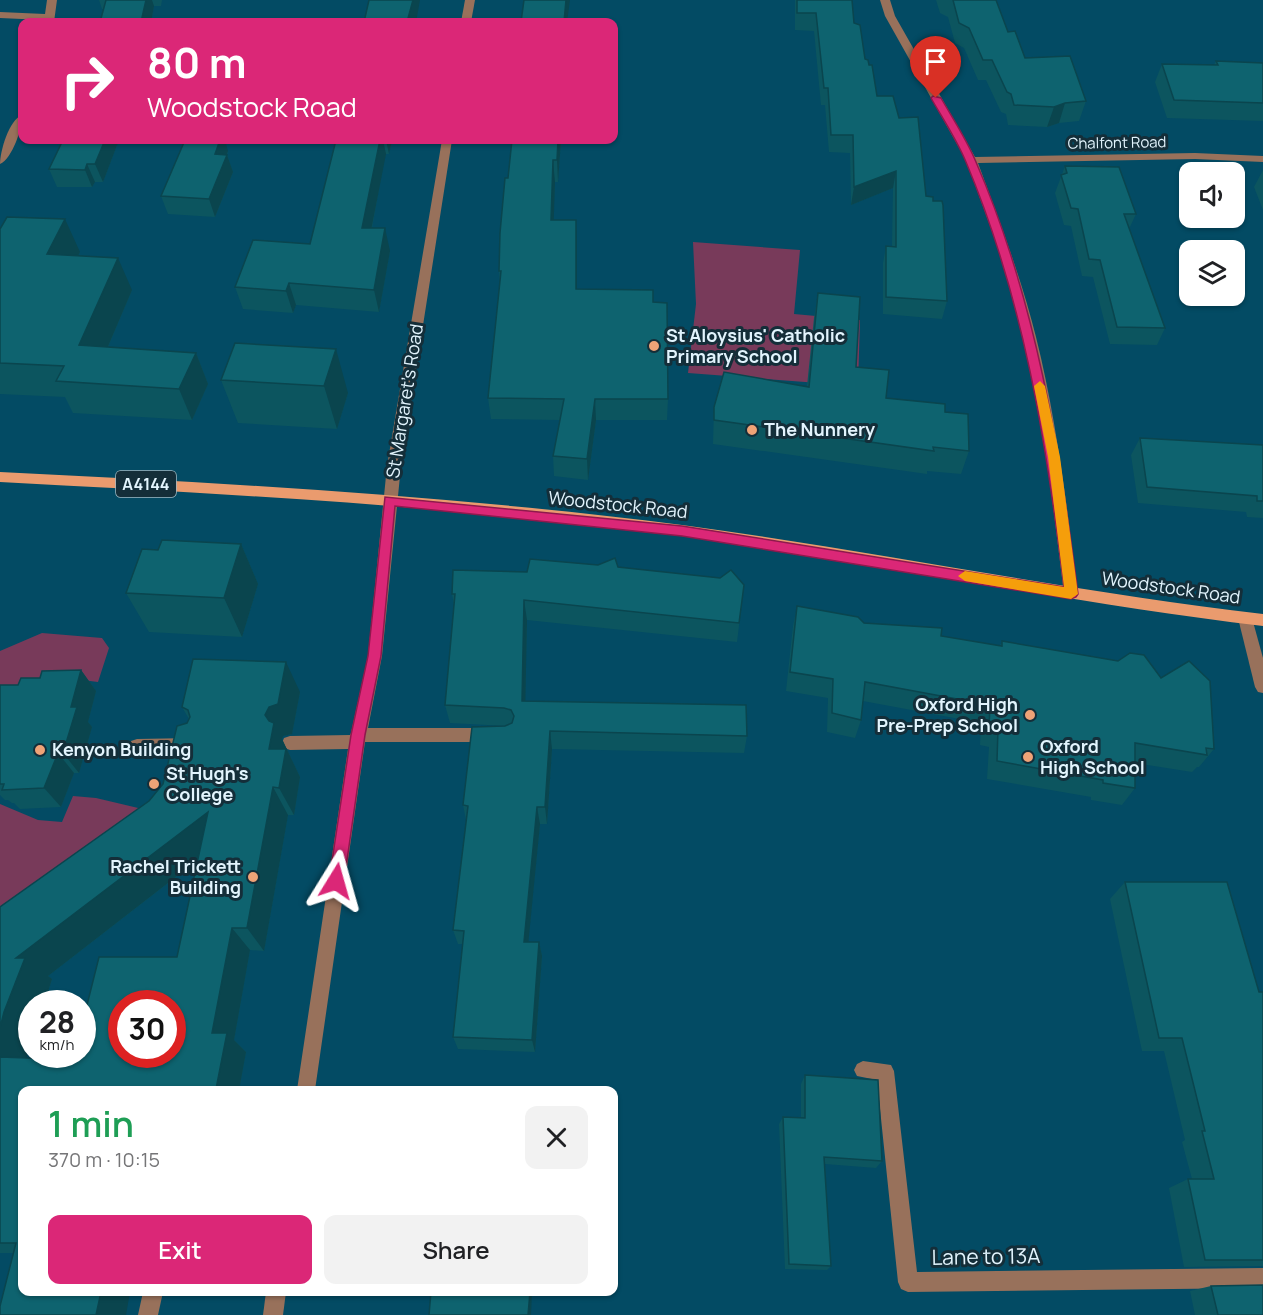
<!DOCTYPE html>
<meta charset="utf-8">
<style>
body{margin:0;font-family:Manrope,sans-serif;background:#f2f2f2;color:#202124;height:100vh;display:flex;flex-direction:column;font-size:22px;white-space:nowrap}
*{box-sizing:border-box;margin:0}
p{font-size:20px;color:#757577}
.icon{flex:none;width:33px;height:33px;fill:none;stroke:currentColor;stroke-width:2;stroke-linecap:round;stroke-linejoin:round}
.map{position:relative;flex:1;overflow:hidden}
.details{position:absolute;left:18px;top:1086px;width:600px;height:210px;display:flex;flex-direction:column;background:#fff;border-radius:12px;box-shadow:0 2px 4px #0004}
.details>*{flex:none}
.hud{position:absolute;left:18px;top:18px;width:600px;height:126px;border-radius:12px;box-shadow:0 2px 4px #0004;background:#db2777;color:#fff;overflow:hidden}
.fabs{position:absolute;left:1179px;top:162px;display:grid;gap:12px}
.fabs a{display:grid;place-items:center;width:66px;height:66px;border-radius:12px;background:#fff;box-shadow:0 2px 4px #0004;font-size:30px}
.speed{position:absolute;left:18px;top:990px;display:flex;gap:12px;font-size:30px;font-weight:700;text-align:center}
.speed>*{display:grid;place-content:center;width:78px;height:78px;border-radius:50%;background:#fff;box-shadow:0 2px 4px #0004;line-height:1}
.speed small{font-size:15px;font-weight:400}
.speed .limit{border:9px solid #d22;background:#fff;color:#111}
.pin{position:absolute;display:grid;place-items:center;width:51px;height:51px;color:#fff;margin:-62px -26px;border-radius:50% 50% 50% 0;rotate:-45deg;box-shadow:0 0 6px #0007}
.pin .icon{rotate:45deg}
.me{position:absolute;width:66px;margin:-33px;rotate:8deg;stroke-linejoin:round;filter:drop-shadow(0 0 4px #0008)}
.turn{display:flex;align-items:center;gap:21px;height:126px;padding:0 30px;font-size:27px}
.turn .icon{width:78px;height:78px;stroke-width:2.5}
.turn b{display:block;font-size:42px;line-height:51px}
.round{display:grid;place-items:center;flex:none;width:63px;height:63px;border-radius:12px;background:#f2f2f2}
.summary{display:flex;align-items:center;justify-content:space-between;height:102px;padding:0 30px}
h1{font-size:36px;font-weight:600;line-height:45px;color:#1e9e55}
.action{display:flex;gap:12px;margin-top:auto;padding:12px 30px}
.action a{flex:1;height:69px;border-radius:12px;background:#db2777;color:#fff;font-size:24px;font-weight:600;line-height:69px;text-align:center}
.action a+a{background:#f2f2f2;color:#202124}
.map>svg:first-child{display:block}
</style>
<div class="map">
<svg width="1263" height="1315" viewBox="0 0 1263 1315">
<rect width="100%" height="100%" fill="#034b64"/>
<g fill="#783a5a">
<path d="M693,242L800,250L794,314L860,320L858,386L688,373L696,304Z"/>
<path d="M42,633L102,638L109,648L98,682L82,680L0,707V651Z"/>
<path d="M73,796L96,798L172,816L0,952V804L38,820L62,822Z"/>
</g>
<g fill="none" stroke-linecap="round" stroke-linejoin="round">
<g fill="#98715b" fill-rule="evenodd">
<path d="M47,0H57L54,22H44V20L0,18V12L45,14Z"/>
<path d="M465,0H475L471,22H461Z"/>
<path d="M880,0H890L895,16L975,157L1195,153L1263,156V162L1195,159L978,163C999,220 1021,277 1036,337C1057,421 1067,508 1078,594L1076,598H1066L1064,594L1047,457L1024,337L1000,253L966,160L885,16Z"/>
<path d="M22,115C23,127 12,159 0,164C0,151 9,120 22,115Z"/>
<path d="M442,140H452L401,466L382,656L368,728H490L496,730L498,735L496,740L490,742H365L315,1090H297L348,749L290,750L284,748L282,743L284,738L290,736L350,735L351,733L368,656L387,466Z"/>
<path d="M1245,612L1250,614L1252,618L1263,658V693L1258,692L1255,687L1238,618L1240,614Z"/>
<path d="M191,738L197,740L199,745L197,750L191,752L137,753L131,751L129,746L131,741L137,739Z"/>
<path d="M863,1061L891,1065L894,1071L917,1272L1263,1268V1288L908,1292L901,1289L898,1282L877,1080L857,1076L854,1070L857,1064Z"/>
<path d="M143,1292H163L158,1315H138Z"/>
<path d="M266,1292H286L283,1315H263Z"/>
</g>
<path fill="#ea9b6e" fill-rule="evenodd" d="M0,472C228,483 455,496 682,525C876,551 1068,591 1263,614V626C1068,603 876,562 682,536C456,506 228,494 0,482Z"/>
</g>
<g fill="#0c555f" fill-rule="evenodd">
<path d="M99,0H162L161,6H154L151,22H100L104,9H102Z"/>
<path d="M795,0H852L854,23L865,59L869,65L877,96L926,196L933,201L947,301L942,319L883,314V263L886,246H892L893,188L851,205L850,153L829,152L825,105H821L814,31L795,30Z"/>
<path d="M936,0H996L1008,32L1025,58L1086,101L1079,121L1059,123L1047,127L1008,125L1006,114L1001,112L986,80H978L964,48L955,43L948,17L940,13Z"/>
<path d="M1216,61L1263,63V121L1167,118L1155,82L1162,64L1214,65Z"/>
<path d="M119,140L103,182H95L92,187H57L49,169Z"/>
<path d="M333,140H392L389,154H386L384,161L372,228L390,251L379,312L296,305L293,313L243,309L235,287L310,244L335,145Z"/>
<path d="M512,140H561L558,182H555L553,220L577,242V289L653,302L668,399L667,420H596L588,480L554,476L553,456L560,420L491,419L488,398L500,284L499,271Z"/>
<path d="M228,151L227,155L233,172L215,217L168,214L161,196Z"/>
<path d="M1065,166L1136,214L1129,229L1165,328L1157,345L1110,344L1093,277L1082,276L1071,226L1064,225L1055,193Z"/>
<path d="M1263,170V210L1254,187Z"/>
<path d="M0,229L80,252L78,256L132,290L108,347L196,353L208,384L192,420L73,413L65,397L0,394Z"/>
<path d="M818,293L856,367L886,398L945,412L969,451L961,474L927,471V474L713,444L714,407L807,386L814,318Z"/>
<path d="M235,343L348,393L337,429L238,423L221,380Z"/>
<path d="M1140,438L1263,445V518L1247,517L1246,512L1138,503L1131,455Z"/>
<path d="M241,544L258,584L242,637L149,632L126,593L158,550Z"/>
<path d="M618,567L744,585L737,642L527,620L525,701L747,736L744,753L552,749L547,824H540L528,942H539L542,956L535,1052L458,1049L453,1037L463,944H458L453,930L466,820L463,805L505,726H506L450,723L445,705L454,605L452,594L527,572Z"/>
<path d="M797,606L864,623L1000,646L1002,641L1214,749L1199,767H1197L1192,772L1135,763V788L1122,805L1091,800V797L987,779L989,747L980,745L981,723L863,701L861,720L855,738L827,732L828,698L786,691L793,626Z"/>
<path d="M81,670L96,691L88,722L92,727L79,773H74L61,807L20,809L14,803H12L8,800H5L0,795V685H18L40,678Z"/>
<path d="M300,692L292,734L283,736L282,739L300,777L294,815H288L264,951L250,950L234,1040L246,1052L239,1090H22V1292L14,1253H0V907L149,801L163,784L189,719L182,707ZM198,860L177,957L82,1054L54,1059L26,1058L32,1004H44L52,979L48,976Z"/>
<path d="M1125,882L1259,992H1263V1266L1184,1267L1169,1188L1188,1179H1192L1182,1142L1185,1140L1164,1051H1142L1110,899Z"/>
<path d="M805,1075L882,1161L876,1168L825,1164L831,1266L827,1270L785,1269L779,1124L783,1117H801V1084Z"/>
<path d="M1211,1286L1263,1315H1195L1190,1291Z"/>
</g>
<g fill="#0a454e">
<path d="M146,0H152L154,6L151,22H141Z"/>
<path d="M413,0H420L416,22H407Z"/>
<path d="M566,0H570L567,22H564Z"/>
<path d="M1065,103L1059,123L1047,127L1054,107Z"/>
<path d="M105,140H119L103,182L95,164Z"/>
<path d="M220,140H225L228,151L224,162L227,155L233,172L215,217L209,199L215,154Z"/>
<path d="M380,140H383L386,154L367,251L362,228Z"/>
<path d="M386,140H392L389,154Z"/>
<path d="M558,140H561L558,182L557,160Z"/>
<path d="M553,160L555,182L553,242L551,220Z"/>
<path d="M87,164L95,182L92,187L85,170Z"/>
<path d="M896,171L893,188L851,205L854,187Z"/>
<path d="M65,219L80,252L63,287L47,254Z"/>
<path d="M576,220L577,242V311L576,289Z"/>
<path d="M385,228L390,251L379,312L374,290Z"/>
<path d="M118,258L132,290L95,377L79,345Z"/>
<path d="M289,283L296,305L293,313L286,291Z"/>
<path d="M336,349L348,393L337,429L324,386Z"/>
<path d="M196,353L208,384L192,420L179,389Z"/>
<path d="M595,399L596,420L588,480L587,459Z"/>
<path d="M241,544L258,584L242,637L224,598Z"/>
<path d="M524,600L527,620L525,719L522,701Z"/>
<path d="M286,662L300,692L292,734L283,736L282,739L300,777L294,815L279,788L269,749L265,715Z"/>
<path d="M81,670L96,691L88,722L92,727L79,773L63,753L71,707Z"/>
<path d="M550,731L552,749L547,824L545,807Z"/>
<path d="M58,753L74,773L61,807L44,788Z"/>
<path d="M273,787L288,815L264,951L247,928Z"/>
<path d="M537,807L540,824L527,956L524,942Z"/>
<path d="M208,812L226,838L48,976L52,979L44,1004H32V1038L22,1074L0,1061V1028L16,958Z"/>
<path d="M232,928L250,950L234,1040L246,1052L239,1090H218L216,1089L212,1033Z"/>
<path d="M539,942L542,956L535,1052L532,1040Z"/>
<path d="M101,1292H130L126,1315H96Z"/>
<path d="M530,1292H532L531,1315H528Z"/>
</g>
<g fill="#0e636f" stroke="#0a454e" stroke-width="1.5" fill-rule="evenodd">
<path d="M106,0H146L141,22H100Z"/>
<path d="M369,0H413L407,22H364Z"/>
<path d="M524,0H566L564,22H521Z"/>
<path d="M797,0H852L854,23L860,25L865,59L868,60L869,65H872L877,96H893L899,118L918,117L926,196L933,197V201H942L943,205L947,301L886,297V246L896,247V171L854,187L853,135H831L828,88H824L816,13H797Z"/>
<path d="M953,0H996L1008,32L1015,31L1025,58L1070,56L1086,101L1065,103L1054,107L1014,105L1011,94L1007,92L992,60H983L969,28L959,23Z"/>
<path d="M1216,61L1263,63V103L1174,100L1162,64L1218,65Z"/>
<path d="M63,140H105L95,164H87L85,170L49,169Z"/>
<path d="M185,140H220L215,154L227,155L209,199L161,196Z"/>
<path d="M336,140H380L362,228H385L374,290L289,283L286,291L235,287L253,240L310,244Z"/>
<path d="M512,140H558L557,160H553L551,220H576V289L653,290V302L667,303L668,399H595L587,459L553,456L564,399L488,398L501,271H499L500,233L505,178H508Z"/>
<path d="M1065,166L1119,167L1136,214H1124L1165,328L1117,327L1100,260L1089,259L1078,209L1071,208L1061,175L1067,173Z"/>
<path d="M7,217L65,219L47,254L118,258L79,345L196,353L179,389L56,381L64,366L0,363V229Z"/>
<path d="M818,293L860,297L856,367L889,370L886,398L945,404V412L968,414L969,451L933,447L934,451L714,420V407L724,372L809,387Z"/>
<path d="M235,343L336,349L324,386L221,380Z"/>
<path d="M1140,438L1263,445V501H1257V496L1147,487Z"/>
<path d="M162,540L241,544L224,598L126,593L142,549L158,550Z"/>
<path d="M615,558L618,567L720,578L731,570L744,585L739,623L524,600L522,701L746,705L747,736L550,731L545,807H537L524,942H539L532,1040L453,1037L464,931L453,930L468,806L463,805L472,727L505,726L512,723L514,716L511,710L504,708L445,705L455,594H452L453,570L527,572L530,559L598,565Z"/>
<path d="M797,606L858,617L864,623L942,628L941,636L1002,646V641L1118,661L1130,653L1144,655L1161,678L1189,661L1210,681L1214,749L1206,748L1207,755L1135,743V788L1103,783V780L997,761L998,729L989,727L990,705L865,682L861,720L832,713L833,679L790,672Z"/>
<path d="M193,659L286,662L278,704L269,707L265,715L269,721L274,723L269,749H286L279,788L273,787L247,928H232L212,1033H227L216,1089H145L144,1090H22V1292H101L96,1315H0V1306L16,1243H0V1057L54,1059L55,1054H82V1025L99,957H177L208,812L16,958H25L4,1012L0,1028V907L149,801L163,784L177,726L187,723L190,717L188,710L182,707ZM122,1004H172V1054H122Z"/>
<path d="M81,670L71,707H77L63,753H58L44,788L2,790L4,784H0V685H18L21,678H40L42,671Z"/>
<path d="M1125,882H1227L1259,992H1263V1260H1205L1188,1179H1214L1202,1131H1205L1182,1038H1159Z"/>
<path d="M805,1075L878,1080L882,1161L824,1157L831,1266L789,1264L783,1117L805,1118Z"/>
<path d="M1263,1285V1315H1218L1211,1286Z"/>
<path d="M431,1292H530L528,1315H429Z"/>
</g>
<path fill="#db2777" stroke="#8e194d" stroke-width="1.5" d="M933,96L941,98C953,119 967,140 976,162C1036,300 1059,446 1078,594L1076,597L1071,599L682,536L395,506L381,656L365,735L344,881L342,886L336,889L331,886L329,881L351,735L368,656L385,497L682,526L1064,587C1046,440 1024,300 966,162C957,140 943,119 931,98Z"/>
<path fill="#f59e0b" d="M1040,381L1045,386L1060,457L1078,594L1071,599L965,581L958,576L965,571L1064,587L1048,457L1034,386Z"/>
<g fill="#efa377" stroke="#142e39" stroke-width="2">
<circle cx="654" cy="346" r="6"/>
<circle cx="752" cy="430" r="6"/>
<circle cx="1030" cy="715" r="6"/>
<circle cx="40" cy="750" r="6"/>
<circle cx="1028" cy="757" r="6"/>
<circle cx="154" cy="784" r="6"/>
<circle cx="253" cy="877" r="6"/>
</g>
<g text-anchor="middle" stroke-width="6" stroke-linejoin="round" paint-order="stroke">
<g font-size="15" fill="#e2f4fd" stroke="#142e39">
<text transform="translate(1117 143) rotate(-1)" y="5">Chalfont Road</text>
</g>
<rect fill="#142e39" stroke="#a4b9c2" stroke-width="1.5" x="116" y="471" width="60" height="26" rx="4.5"/>
<g font-size="16" font-weight="bold" fill="#e2f4fd">
<text x="146" y="490">A4144</text>
</g>
<g font-size="18" font-weight="bold" fill="#e2f4fd" stroke="#142e39" text-anchor="start">
<text x="666" y="342">St Aloysius' Catholic<tspan x="666" dy="21">Primary School</tspan></text>
<text x="764" y="436">The Nunnery</text>
<text x="1018" y="711" text-anchor="end">Oxford High<tspan x="1018" dy="21">Pre-Prep School</tspan></text>
<text x="1040" y="753">Oxford<tspan x="1040" dy="21">High School</tspan></text>
<text x="52" y="756">Kenyon Building</text>
<text x="166" y="780">St Hugh's<tspan x="166" dy="21">College</tspan></text>
<text x="241" y="873" text-anchor="end">Rachel Trickett<tspan x="241" dy="21">Building</tspan></text>
</g>
<g font-size="18" fill="#e2f4fd" stroke="#142e39">
<text transform="translate(405 401) rotate(-81)" y="6">St Margaret's Road</text>
<text transform="translate(618 505) rotate(6)" y="6">Woodstock Road</text>
<text transform="translate(1171 588) rotate(8)" y="6">Woodstock Road</text>
</g>
<g font-size="21" fill="#e2f4fd" stroke="#142e39">
<text transform="translate(986 1257) rotate(-1)" y="7">Lane to 13A</text>
</g>
</g>
</svg>
<div class="fabs">
<a><svg class="icon" aria-label="sound" viewBox="0 0 24 24"><path d="M4 9h4l5-4v14l-5-4H4zM17 9q2 3 0 6"/></svg></a>
<a><svg class="icon" aria-label="layers" viewBox="0 0 24 24"><path d="M12 4l9 5-9 5-9-5zM3 14l9 5 9-5"/></svg></a>
</div>
<div class="speed"><div>28<small>km/h</small></div><div class="limit">30</div></div>
<div class="pin" style="left:936px;top:98px;background:#d93025"><svg class="icon" aria-label="arrive" viewBox="0 0 24 24"><path d="M6 21V4h12l-3 4 3 4H6"/></svg></div>
<svg class="me" style="left:336px;top:881px" viewBox="-20 -20 40 40"><path d="M0-17L14 15 0 8-14 15z" fill="#db2777" stroke="#fff" stroke-width="4"/></svg>
<div class="hud">
<div class="turn"><svg class="icon" aria-label="right" viewBox="0 0 24 24"><path d="M7 20v-9h11M14 6l5 5-5 5"/></svg><div><b>80 m</b>Woodstock Road</div></div>
</div>
<section class="details">
<div class="summary"><div><h1>1 min</h1><p>370 m · 10:15</p></div><a class="round"><svg class="icon" aria-label="close" viewBox="0 0 24 24"><path d="M6 6l12 12M18 6L6 18"/></svg></a></div>
<div class="action"><a>Exit</a><a>Share</a></div>
</section>
</div>
